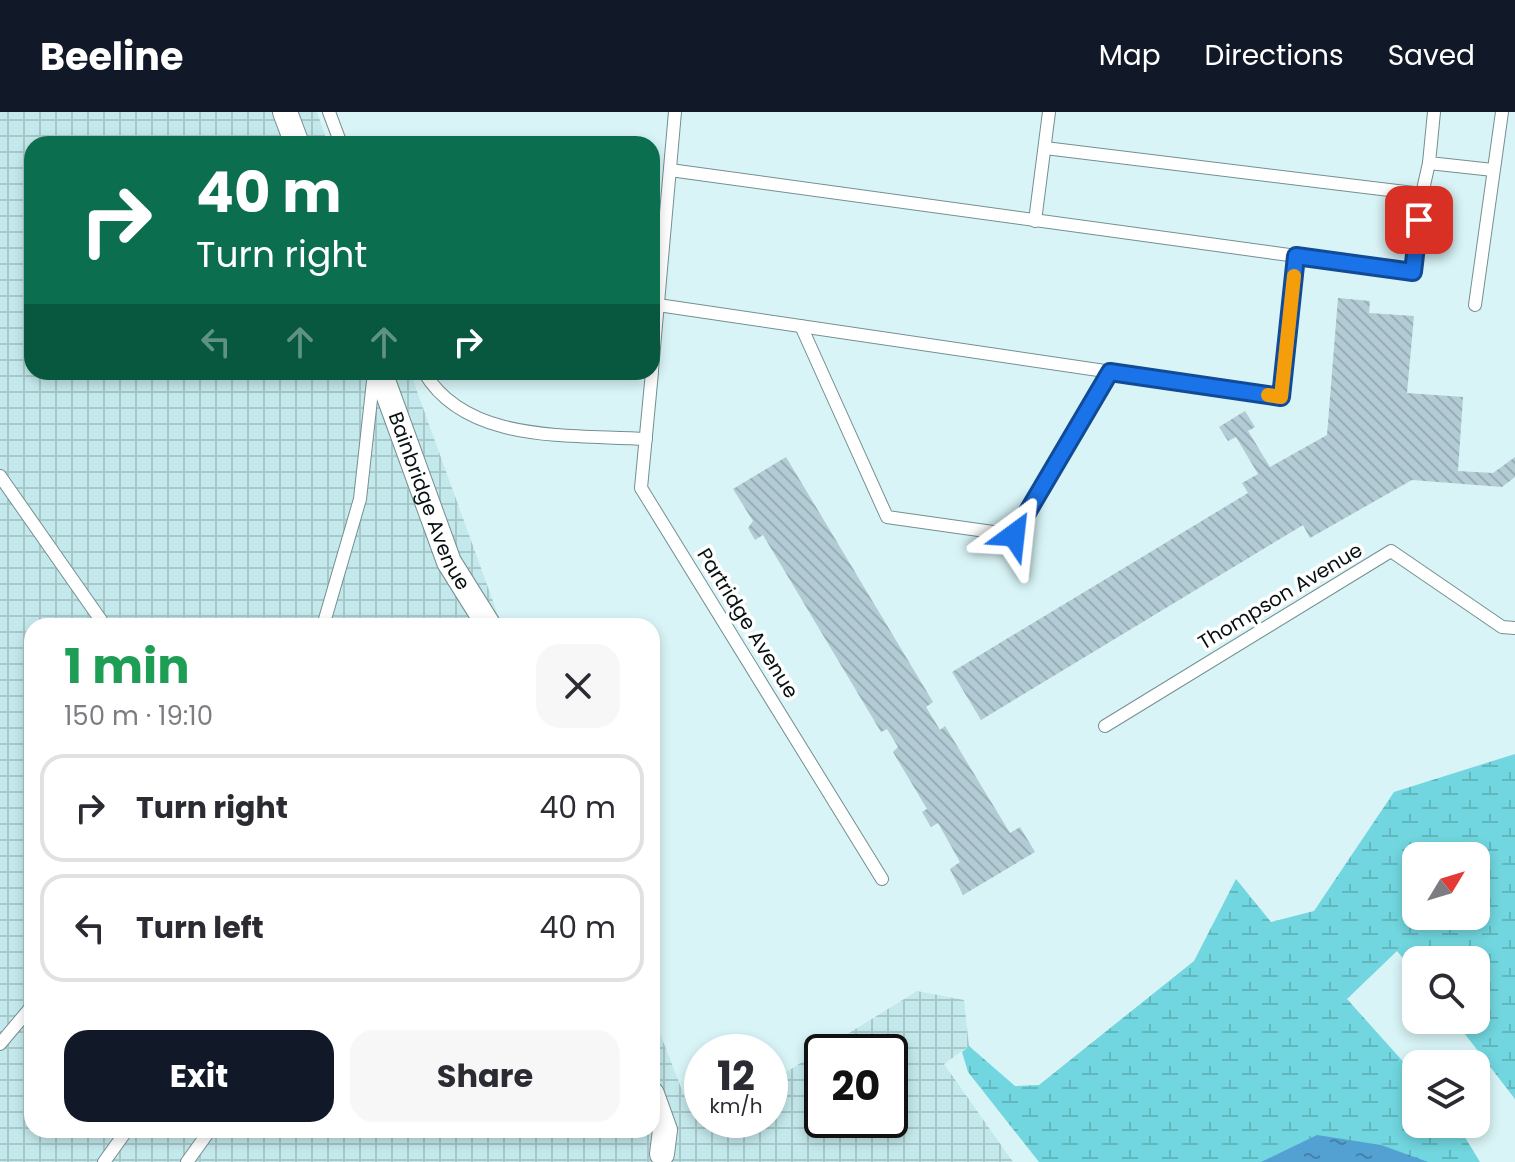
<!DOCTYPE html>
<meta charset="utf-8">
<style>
body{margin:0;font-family:Poppins,sans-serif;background:#f7f7f7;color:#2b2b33;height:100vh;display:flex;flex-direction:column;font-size:30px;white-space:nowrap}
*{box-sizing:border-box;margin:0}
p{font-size:26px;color:#7c7c81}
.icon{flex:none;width:44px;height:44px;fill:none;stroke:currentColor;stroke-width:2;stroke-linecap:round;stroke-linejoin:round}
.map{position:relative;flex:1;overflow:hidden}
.panel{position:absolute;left:24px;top:506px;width:636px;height:520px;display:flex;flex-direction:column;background:#fff;border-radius:24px;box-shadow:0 4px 12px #0003}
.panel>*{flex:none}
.guide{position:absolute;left:24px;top:24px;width:636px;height:244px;border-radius:24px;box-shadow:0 4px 12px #0003;background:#0b6e4f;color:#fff;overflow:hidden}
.needle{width:52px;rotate:52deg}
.controls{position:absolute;left:1402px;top:730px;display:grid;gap:16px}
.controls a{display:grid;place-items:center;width:88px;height:88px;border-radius:16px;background:#fff;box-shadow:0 4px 12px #0003;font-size:40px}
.speed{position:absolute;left:684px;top:922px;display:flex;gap:16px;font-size:40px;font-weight:700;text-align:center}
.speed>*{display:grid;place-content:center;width:104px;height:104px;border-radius:50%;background:#fff;box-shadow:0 4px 12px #0003;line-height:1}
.speed small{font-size:20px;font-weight:400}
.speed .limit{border:4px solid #111;border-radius:12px;background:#fff;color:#111}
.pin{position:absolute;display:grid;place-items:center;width:68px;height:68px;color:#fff;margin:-34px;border-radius:16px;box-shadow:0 4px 12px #0006}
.me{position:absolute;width:88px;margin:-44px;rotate:30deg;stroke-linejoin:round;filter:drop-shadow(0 0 6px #0008)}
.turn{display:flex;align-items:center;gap:28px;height:168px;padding:0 40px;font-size:36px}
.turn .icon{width:104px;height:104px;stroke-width:2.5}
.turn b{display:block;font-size:56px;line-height:68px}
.lanes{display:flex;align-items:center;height:76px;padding:0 40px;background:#0003;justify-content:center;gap:40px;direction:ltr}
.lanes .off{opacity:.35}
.round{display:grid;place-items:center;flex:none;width:84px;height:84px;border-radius:24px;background:#f7f7f7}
.summary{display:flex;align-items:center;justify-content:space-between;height:136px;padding:0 40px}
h1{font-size:48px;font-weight:700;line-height:60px;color:#1e9e55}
.cta{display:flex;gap:16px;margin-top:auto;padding:16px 40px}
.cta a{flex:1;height:92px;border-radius:24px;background:#111827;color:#fff;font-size:32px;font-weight:700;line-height:92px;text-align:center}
.cta a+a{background:#f7f7f7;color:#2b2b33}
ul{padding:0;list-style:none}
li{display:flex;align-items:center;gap:24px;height:108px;margin:0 16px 12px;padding:0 24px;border:4px solid #e1e1e2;border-radius:24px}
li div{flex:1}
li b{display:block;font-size:30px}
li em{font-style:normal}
header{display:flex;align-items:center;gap:48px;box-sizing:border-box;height:112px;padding:0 40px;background:#111827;color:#fff}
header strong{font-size:38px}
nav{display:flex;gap:44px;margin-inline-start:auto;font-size:28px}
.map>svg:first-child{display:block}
</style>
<header>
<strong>Beeline</strong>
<nav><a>Map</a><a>Directions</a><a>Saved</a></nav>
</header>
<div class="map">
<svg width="1515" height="1050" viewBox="0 0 1515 1050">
<defs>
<pattern id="industrial-grid" width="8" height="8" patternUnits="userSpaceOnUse" patternTransform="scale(2)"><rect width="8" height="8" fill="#c4e9ec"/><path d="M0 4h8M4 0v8" fill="none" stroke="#a7c7c9"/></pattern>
<pattern id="wetland-marsh" width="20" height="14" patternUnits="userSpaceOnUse" patternTransform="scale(2)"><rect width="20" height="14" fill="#71d6df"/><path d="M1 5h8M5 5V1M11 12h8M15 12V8" fill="none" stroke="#60b7be"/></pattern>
<pattern id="water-ripples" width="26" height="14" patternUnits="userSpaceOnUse" patternTransform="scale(2)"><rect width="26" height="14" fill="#53a1d3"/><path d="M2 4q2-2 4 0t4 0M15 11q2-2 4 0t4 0" fill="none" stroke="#4382aa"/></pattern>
<pattern id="building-back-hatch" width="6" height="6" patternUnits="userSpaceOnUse" patternTransform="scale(2)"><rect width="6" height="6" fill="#b3cbd4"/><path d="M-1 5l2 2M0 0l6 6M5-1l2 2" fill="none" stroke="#98adb5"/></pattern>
</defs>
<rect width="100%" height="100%" fill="#d8f4f6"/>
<path fill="url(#industrial-grid)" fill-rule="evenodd" d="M0,0H317L328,32H32V260H410L502,514H32V1018H652V901L689,996L702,1001V1008H770V970L917,879L964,888L969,934L944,952L1013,1050H0ZM822,940H890V1008H822Z"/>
<path fill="url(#wetland-marsh)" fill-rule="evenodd" d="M1515,642V987L1454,908H1476V848H1416V862L1397,839L1347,887L1416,964V1012H1457L1480,1050H1039L968,960L962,940L969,934L1015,974L1039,973L1194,849L1236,767L1271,810L1314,799L1394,680ZM1416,744H1476V804H1416Z"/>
<path fill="url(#water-ripples)" d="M1317,1023L1381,1033L1428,1050H1261Z"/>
<g fill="url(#building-back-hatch)">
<path d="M1338,186L1370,189L1369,201L1414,204L1407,281L1463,285L1458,359L1493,361L1515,345V365L1502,375L1412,368L1310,426L1303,413L981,608L952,560L1248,381L1242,371L1258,362L1236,325L1228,329L1219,315L1245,299L1255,315L1248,319L1270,355L1327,323Z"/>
<path d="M786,345L933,590L926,595L940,618L945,614L1010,721L1020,715L1035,740L963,783L950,757L960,750L938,711L931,715L922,700L927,697L893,640L898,635L887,617L881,620L763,423L755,428L748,416L753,409L733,377Z"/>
</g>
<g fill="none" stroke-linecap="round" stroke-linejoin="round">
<defs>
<g id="lane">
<path d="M329,0L341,32"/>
<path d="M1434,0L1429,51L1493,58"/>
<path d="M1045,36L1422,82L1429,51"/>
<path d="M670,58L1413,160L1422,82"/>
<path d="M1035,109L1049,0"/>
<path d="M658,193L1281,285L1296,144"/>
<path d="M1475,193L1502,0"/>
<path d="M801,214L887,405L1014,423L1110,260"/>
<path d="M652,258L675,0"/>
<path d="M424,260C467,333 573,322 646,327"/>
<path d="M652,260L641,376L882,767"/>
<path d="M0,364L105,514"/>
<path d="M323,514L360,387L374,260"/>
<path d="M1105,614L1391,439L1502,515L1515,516"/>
<path d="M0,932L32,894"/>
<path d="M104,1050L127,1018"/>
<path d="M187,1050L210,1018"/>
</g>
<g id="street">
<path d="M285,0L297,32"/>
<path id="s1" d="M380,260L449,450L489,514"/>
<path d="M652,982L665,1018L662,1042"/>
</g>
</defs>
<use href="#lane" stroke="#758f91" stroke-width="14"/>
<use href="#street" stroke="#758f91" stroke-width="26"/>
<use href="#lane" stroke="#fff" stroke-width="12"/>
<use href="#street" stroke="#fff" stroke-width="24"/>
</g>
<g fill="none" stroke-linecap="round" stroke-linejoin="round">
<defs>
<path id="route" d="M1014,423L1110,260L1281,285L1296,144L1413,160L1419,108"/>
</defs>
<use href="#route" stroke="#114b97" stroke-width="20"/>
<use href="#route" stroke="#1a73e8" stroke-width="14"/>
<path stroke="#f59e0b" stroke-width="14" d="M1268,283L1281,285L1294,164"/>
</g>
<g text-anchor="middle" stroke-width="7" stroke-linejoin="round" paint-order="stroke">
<g font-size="20" fill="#081112" stroke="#fff">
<text dy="7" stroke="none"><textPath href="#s1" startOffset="138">Bainbridge Avenue</textPath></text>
<text transform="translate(1280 484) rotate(-31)" y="7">Thompson Avenue</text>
<text transform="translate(748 511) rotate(58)" y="7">Partridge Avenue</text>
</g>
</g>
</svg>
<div class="controls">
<a><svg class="needle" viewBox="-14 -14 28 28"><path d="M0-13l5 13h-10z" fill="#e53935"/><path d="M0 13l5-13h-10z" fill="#7c7c81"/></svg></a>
<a><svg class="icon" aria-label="search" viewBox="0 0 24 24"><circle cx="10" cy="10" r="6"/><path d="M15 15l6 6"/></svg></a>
<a><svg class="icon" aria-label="layers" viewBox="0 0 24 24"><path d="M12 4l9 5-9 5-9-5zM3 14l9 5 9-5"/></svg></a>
</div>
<div class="speed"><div>12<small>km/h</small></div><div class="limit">20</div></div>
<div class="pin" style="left:1419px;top:108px;background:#d93025"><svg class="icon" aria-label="arrive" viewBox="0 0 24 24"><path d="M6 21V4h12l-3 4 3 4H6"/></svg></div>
<svg class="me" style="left:1014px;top:423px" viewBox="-20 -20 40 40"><path d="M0-17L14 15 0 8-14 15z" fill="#1a73e8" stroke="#fff" stroke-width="4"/></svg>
<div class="guide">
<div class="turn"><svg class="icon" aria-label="right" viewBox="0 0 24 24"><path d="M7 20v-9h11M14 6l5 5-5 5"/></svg><div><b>40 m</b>Turn right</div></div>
<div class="lanes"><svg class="icon off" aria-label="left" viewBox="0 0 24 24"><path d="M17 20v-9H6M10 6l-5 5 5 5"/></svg><svg class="icon off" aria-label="ahead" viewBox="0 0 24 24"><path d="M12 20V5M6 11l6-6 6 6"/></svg><svg class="icon off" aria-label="ahead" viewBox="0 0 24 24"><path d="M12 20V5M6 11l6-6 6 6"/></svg><svg class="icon" aria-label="right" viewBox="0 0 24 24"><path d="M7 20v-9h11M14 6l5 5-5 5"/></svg></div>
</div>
<section class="panel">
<div class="summary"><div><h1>1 min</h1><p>150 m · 19:10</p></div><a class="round"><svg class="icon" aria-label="close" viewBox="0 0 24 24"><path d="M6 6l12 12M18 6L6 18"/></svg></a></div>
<ul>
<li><svg class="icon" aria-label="right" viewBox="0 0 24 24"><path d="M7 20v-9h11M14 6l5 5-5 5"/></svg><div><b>Turn right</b></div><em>40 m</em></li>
<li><svg class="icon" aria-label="left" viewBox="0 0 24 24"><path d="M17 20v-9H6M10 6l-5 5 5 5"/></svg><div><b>Turn left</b></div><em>40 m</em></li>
</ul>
<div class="cta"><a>Exit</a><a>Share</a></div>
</section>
</div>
